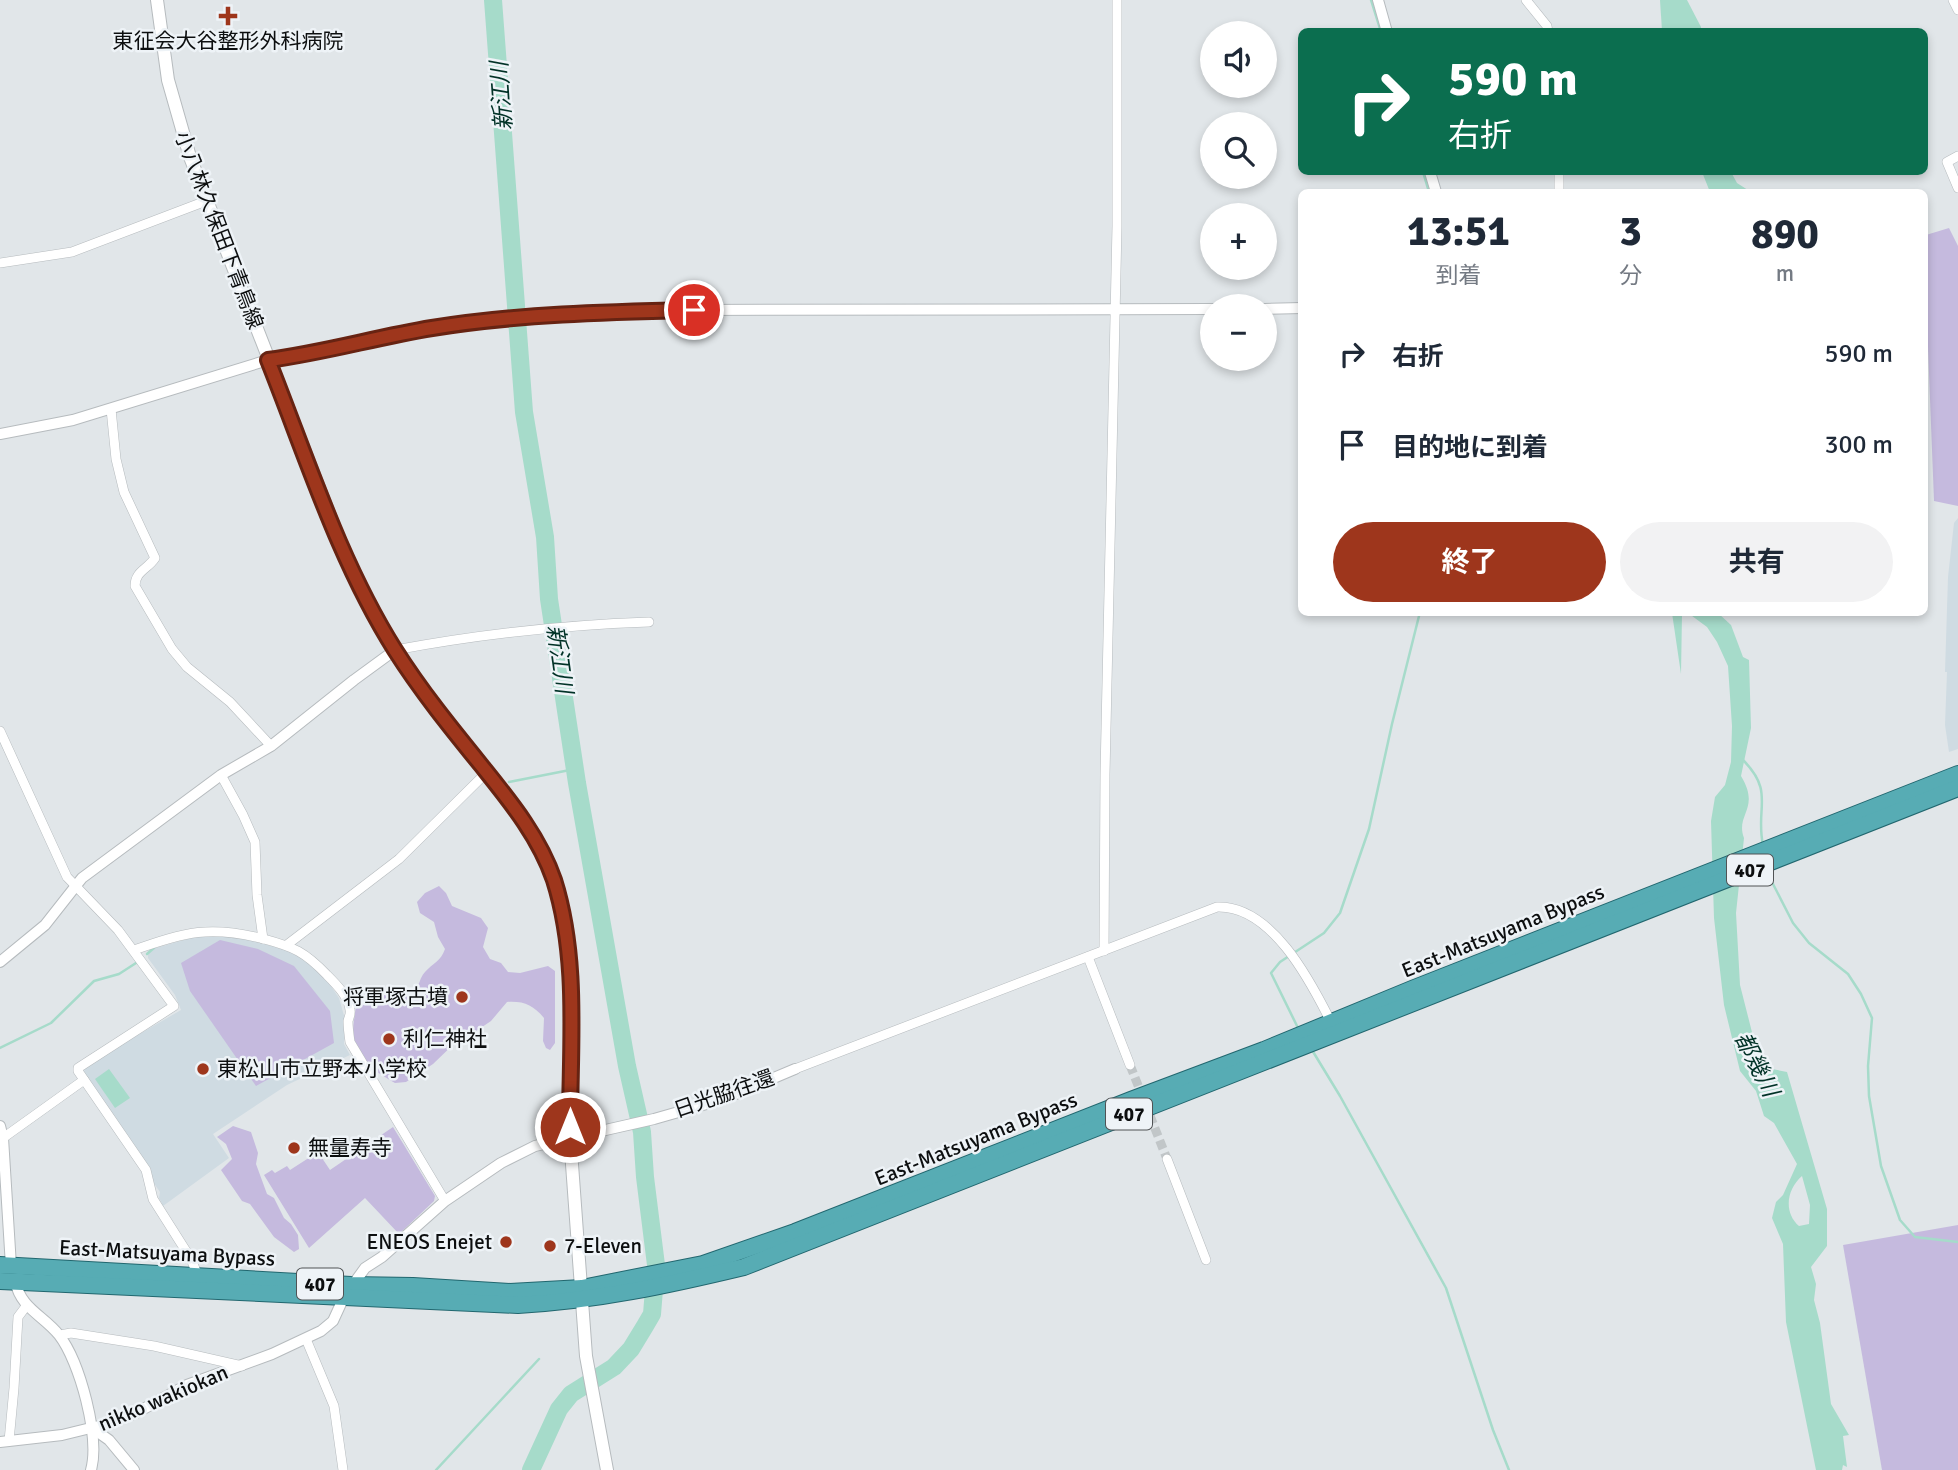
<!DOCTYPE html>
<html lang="ja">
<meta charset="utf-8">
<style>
body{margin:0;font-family:Signika,"Noto Sans JP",sans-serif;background:#f2f2f3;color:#1f2937;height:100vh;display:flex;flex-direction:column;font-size:26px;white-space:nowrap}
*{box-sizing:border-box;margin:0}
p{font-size:23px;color:#747a83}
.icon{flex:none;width:38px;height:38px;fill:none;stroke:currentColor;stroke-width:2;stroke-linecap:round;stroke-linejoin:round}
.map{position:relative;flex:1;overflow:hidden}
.sheet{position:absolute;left:1298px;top:189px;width:630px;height:427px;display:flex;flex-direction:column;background:#fff;border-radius:10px;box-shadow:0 4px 10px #0003}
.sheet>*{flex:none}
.hud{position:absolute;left:1298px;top:28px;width:630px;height:147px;border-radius:10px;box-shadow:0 4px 10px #0003;background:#0b6e4f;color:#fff;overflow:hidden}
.buttons{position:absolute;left:1200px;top:21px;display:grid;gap:14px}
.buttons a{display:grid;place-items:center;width:77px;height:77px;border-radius:50%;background:#fff;box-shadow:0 4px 10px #0003;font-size:35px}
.pin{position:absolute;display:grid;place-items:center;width:60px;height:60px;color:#fff;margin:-30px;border:4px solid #fff;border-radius:50%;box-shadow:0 2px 7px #0007}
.me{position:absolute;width:77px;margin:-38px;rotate:0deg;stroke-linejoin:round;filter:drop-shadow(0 0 5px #0008)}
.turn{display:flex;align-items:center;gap:24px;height:147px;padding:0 35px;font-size:32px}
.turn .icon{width:91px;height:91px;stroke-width:2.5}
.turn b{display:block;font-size:49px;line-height:60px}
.eta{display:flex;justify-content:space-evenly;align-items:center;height:119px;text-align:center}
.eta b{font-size:42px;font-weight:700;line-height:49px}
.primary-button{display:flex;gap:14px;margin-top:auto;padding:14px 35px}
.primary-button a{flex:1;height:80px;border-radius:42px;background:#9e361c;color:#fff;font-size:28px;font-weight:700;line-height:80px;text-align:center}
.primary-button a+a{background:#f2f2f3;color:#1f2937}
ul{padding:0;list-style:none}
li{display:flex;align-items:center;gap:21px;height:91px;padding:0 35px}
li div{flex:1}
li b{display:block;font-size:26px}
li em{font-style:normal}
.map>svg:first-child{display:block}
</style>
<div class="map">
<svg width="1958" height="1470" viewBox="0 0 1958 1470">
<rect width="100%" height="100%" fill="#e1e6e9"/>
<g fill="#cfdbe2">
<path d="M1958,518V749L1949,752L1945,725L1947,672H1945L1948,577L1954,523Z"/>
<path d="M198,936H236L285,950L306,960L322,973L339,998L345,1019L344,1044L350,1055L287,1085L213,1134L229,1158L163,1206L159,1198L160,1192L153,1182L150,1170L84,1072L86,1065L181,1010L175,995L148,958V954L152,949Z"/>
</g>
<g fill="#c5bade">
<path d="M1949,228L1958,246V506L1934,501L1925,270L1926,235Z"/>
<path d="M439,886L446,893L452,906L481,918L488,928L483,947L490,959L501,963L508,972L520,973L548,966L555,971V1043L550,1050L546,1048L543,1041L544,1018C533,1005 524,1001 507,1002L491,1021L476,1031L459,1039L433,1064L406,1082L395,1083C368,1068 349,1053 354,1020C355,1015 355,1009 357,1004C363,984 395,990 411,993C422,984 418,980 425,972C433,963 441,961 445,949L438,937L434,922L420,913L417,902L425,893Z"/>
<path d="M220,940L258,949L294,966L330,1011L334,1043L256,1086L190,991L181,963Z"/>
<path d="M233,1126L251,1132L258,1153L256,1164L267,1194L274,1198L284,1218L291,1224L298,1235L299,1249L294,1252L274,1237L250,1204L242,1201L221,1170L232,1159L226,1144L217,1137Z"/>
<path d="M393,1127L435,1196L434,1201L399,1234L365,1198L309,1248L264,1175L272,1170L275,1173L287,1166L290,1170L318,1152L330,1170Z"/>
<path d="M1958,1225V1470H1882L1843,1245Z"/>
</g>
<g fill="#a6dbca" fill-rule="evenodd">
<path d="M1660,0H1687L1701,27V31H1662Z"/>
<path d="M1702,172H1731L1737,183L1751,192H1710Z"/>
<path d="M1672,613H1718L1731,625L1743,657L1749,660L1751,728L1741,776C1761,809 1735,814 1744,838L1736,913L1740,985L1755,1044L1754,1051L1767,1068L1787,1072L1827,1209V1246L1811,1267L1816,1284L1814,1300L1820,1323L1831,1404L1849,1435L1843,1436L1847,1467L1843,1465L1842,1470H1816L1786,1322L1783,1244L1772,1218L1776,1202L1783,1195L1797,1164L1774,1123L1764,1116L1756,1091L1740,1071L1724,1005L1714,918L1711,821L1715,797L1725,785L1731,762L1732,726L1728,666L1717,642L1707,627L1688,613L1682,614L1681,674ZM1802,1176L1810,1205L1809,1224L1799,1226C1783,1212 1787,1189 1802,1176Z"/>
<path d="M109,1069L130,1098L115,1108L95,1079Z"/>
</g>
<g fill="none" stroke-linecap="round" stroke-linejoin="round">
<g stroke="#a6dbca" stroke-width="2.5">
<path d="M1371,0L1381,32"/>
<path d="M1423,172L1429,192"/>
<path d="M1743,760C1775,792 1755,808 1763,845"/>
<path d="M509,782L575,769"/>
<path d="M1769,868L1772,882L1793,923L1809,943L1848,974L1861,994L1872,1018L1868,1066L1869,1096L1881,1166L1900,1220L1915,1237L1958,1242"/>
<path d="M147,954L155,947"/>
<path d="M1299,1030L1271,973L1280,962L1324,933L1340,913L1369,829L1392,724L1420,612"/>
<path d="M0,1048L51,1023L94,981L119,974L136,963"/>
<path d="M1312,1050L1340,1096L1446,1288L1493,1430L1509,1470"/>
<path d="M436,1470L539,1359"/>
</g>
<path stroke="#a6dbca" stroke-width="18" d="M493,0L524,412L545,537L549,599L577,783L627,1066L642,1132L645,1177L656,1265L652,1314L645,1326L631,1349L614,1367L571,1394L559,1409L531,1470"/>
<path stroke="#c1c6c8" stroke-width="9" stroke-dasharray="9 4.5" stroke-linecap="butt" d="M1130,1065L1167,1159"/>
<defs>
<g id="minor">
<path d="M1526,0L1547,26L1548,32"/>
<path d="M1953,0L1958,10"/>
<path d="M1958,156L1947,162L1958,188"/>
<path d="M1559,192V172"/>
<path d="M0,263L72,252L206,201"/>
<path d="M111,409L116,459L124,492L155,558C148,569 135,571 135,586L172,649L187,667L230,702L271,746"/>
<path d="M395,650C480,634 563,625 649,622"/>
<path d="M0,731L67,877L118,930L174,1006L78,1068V1071L146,1170L153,1199L191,1259L198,1276"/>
<path d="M221,775L243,815L255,842L257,895L263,939"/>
<path d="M288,944L399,859L487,772"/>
<path d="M134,950C185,932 210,925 264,939C294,947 305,952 327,975C336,984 349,997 350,1010C351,1014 349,1017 348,1021C348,1028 349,1035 350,1042L445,1201"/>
<path d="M1104,951L1105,774L1117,226V0"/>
<path d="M1088,957L1130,1065"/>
<path d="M795,1069L1217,907C1271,905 1310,980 1331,1022"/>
<path d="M3,1138L84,1080"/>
<path d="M1167,1159L1206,1260"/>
<path d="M60,1335L71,1333L154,1346L242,1366"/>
<path d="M306,1339L334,1406L343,1470"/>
<path d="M9,1441L14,1388L18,1317L27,1305"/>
</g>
<g id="tertiary">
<path d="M1378,0L1387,32"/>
<path d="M1430,172L1436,192"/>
<path d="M1265,309L1302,308"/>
<path d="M0,434L73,420L268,360L433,328L489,320L600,312L694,310L1213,309"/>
<path d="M0,962L45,925L82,878L221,775L271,746L354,680L395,650"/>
<path d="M0,1126L3,1138L11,1266"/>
<path d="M15,1281C21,1309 43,1315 59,1335C80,1362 100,1437 91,1470"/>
<path d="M92,1428L109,1440L134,1470"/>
<path d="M0,1442L62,1435L107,1424L136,1413L187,1385L272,1354L321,1331L333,1321L344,1297L365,1268L382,1257L445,1201L501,1163L535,1146L654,1119L724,1099L795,1069"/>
</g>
<path id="secondary" d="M157,0L168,80L190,157L350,567L395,650L426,696L525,823L541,850L553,877L567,928L570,960V1137L586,1356L607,1470"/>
<g id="trunk">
<path d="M0,1265L351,1285L413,1286L510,1292L582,1288L703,1264L795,1232L1131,1100L1264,1050L1412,989L1958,774"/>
<path d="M0,1281L518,1305C595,1301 669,1285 744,1267L1958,788"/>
</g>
</defs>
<use href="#minor" stroke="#b6bbbe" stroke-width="10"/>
<use href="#tertiary" stroke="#b6bbbe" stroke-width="12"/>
<use href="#secondary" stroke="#b6bbbe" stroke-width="14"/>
<use href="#trunk" stroke="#22676f" stroke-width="18"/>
<use href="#minor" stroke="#fff" stroke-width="9"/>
<use href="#tertiary" stroke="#fff" stroke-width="10"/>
<use href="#secondary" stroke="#fff" stroke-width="12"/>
<use href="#trunk" stroke="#57acb4" stroke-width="16"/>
</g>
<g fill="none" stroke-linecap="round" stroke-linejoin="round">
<defs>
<path id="route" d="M570,1127C570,1045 579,959 554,880C539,836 509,800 481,765C451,728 421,691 395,650C339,561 307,458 268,360C323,353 377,337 432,328C518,314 607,312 694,310"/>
</defs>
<use href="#route" stroke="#672312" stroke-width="18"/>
<use href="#route" stroke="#9e361c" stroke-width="12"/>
</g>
<g fill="#9e361c" stroke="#eef3f7" stroke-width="2.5">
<path d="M224.5 5.5h7v7h7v7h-7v7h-7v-7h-7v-7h7z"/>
<circle cx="462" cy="997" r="7"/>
<circle cx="389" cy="1039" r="7"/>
<circle cx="203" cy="1069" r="7"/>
<circle cx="294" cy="1148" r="7"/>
<circle cx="506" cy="1242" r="7"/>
<circle cx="550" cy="1246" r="7"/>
</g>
<g text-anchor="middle" stroke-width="5" stroke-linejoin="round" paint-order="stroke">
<g fill="#eef3f7" stroke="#505355" stroke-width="2">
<rect x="1727" y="854.5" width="46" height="31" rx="5"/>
<rect x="1106" y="1098.5" width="46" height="31" rx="5"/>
<rect x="297" y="1268.5" width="46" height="31" rx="5"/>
</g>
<g font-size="19" font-weight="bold" fill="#0d0f10">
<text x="1750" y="877">407</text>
<text x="1129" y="1121">407</text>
<text x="320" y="1291">407</text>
</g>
<g font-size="21" fill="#0d0f10" stroke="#eef3f7" text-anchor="start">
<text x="228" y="48" text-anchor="middle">東征会大谷整形外科病院</text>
<text x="448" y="1004" text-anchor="end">将軍塚古墳</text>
<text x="403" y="1046">利仁神社</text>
<text x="217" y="1076">東松山市立野本小学校</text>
<text x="308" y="1155">無量寿寺</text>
<text x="492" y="1249" text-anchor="end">ENEOS Enejet</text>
<text x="564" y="1253">7-Eleven</text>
</g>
<g font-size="21" fill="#0d0f10" stroke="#eef3f7">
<text transform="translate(219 230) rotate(69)" y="7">小八林久保田下青鳥線</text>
<text transform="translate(1503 931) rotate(-22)" y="7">East-Matsuyama Bypass</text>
<text transform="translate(724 1094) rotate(-19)" y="7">日光脇往還</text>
<text transform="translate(976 1139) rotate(-22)" y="7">East-Matsuyama Bypass</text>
<text transform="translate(167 1253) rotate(3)" y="7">East-Matsuyama Bypass</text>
<text transform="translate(163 1398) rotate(-23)" y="7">nikko wakiokan</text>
</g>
<g font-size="23" font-style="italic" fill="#013227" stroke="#eef3f7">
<text transform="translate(501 96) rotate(-94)" y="8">新江川</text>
<text transform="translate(560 659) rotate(82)" y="8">新江川</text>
<text transform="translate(1757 1064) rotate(63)" y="8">都幾川</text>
</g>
</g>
</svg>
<div class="buttons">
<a><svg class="icon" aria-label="sound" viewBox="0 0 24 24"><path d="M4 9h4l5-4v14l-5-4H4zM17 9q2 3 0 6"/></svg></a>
<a><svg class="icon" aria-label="search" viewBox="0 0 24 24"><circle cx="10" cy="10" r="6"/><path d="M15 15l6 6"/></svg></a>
<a>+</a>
<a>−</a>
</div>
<div class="pin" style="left:694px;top:310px;background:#d93025"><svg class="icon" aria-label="arrive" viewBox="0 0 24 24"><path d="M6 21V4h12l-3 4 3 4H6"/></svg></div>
<svg class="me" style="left:570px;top:1127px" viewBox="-20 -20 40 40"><circle r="17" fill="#9e361c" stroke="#fff" stroke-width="3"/><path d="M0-11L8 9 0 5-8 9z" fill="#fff"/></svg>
<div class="hud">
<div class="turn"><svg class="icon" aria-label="right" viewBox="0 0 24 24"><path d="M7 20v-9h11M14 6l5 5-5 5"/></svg><div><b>590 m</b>右折</div></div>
</div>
<section class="sheet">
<div class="eta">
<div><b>13:51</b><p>到着</p></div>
<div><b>3</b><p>分</p></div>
<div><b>890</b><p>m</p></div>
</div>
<ul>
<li><svg class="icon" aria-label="right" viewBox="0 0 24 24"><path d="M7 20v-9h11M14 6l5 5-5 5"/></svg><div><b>右折</b></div><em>590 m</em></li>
<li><svg class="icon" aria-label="arrive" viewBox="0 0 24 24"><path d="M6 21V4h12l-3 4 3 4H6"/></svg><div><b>目的地に到着</b></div><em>300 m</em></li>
</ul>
<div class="primary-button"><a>終了</a><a>共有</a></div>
</section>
</div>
